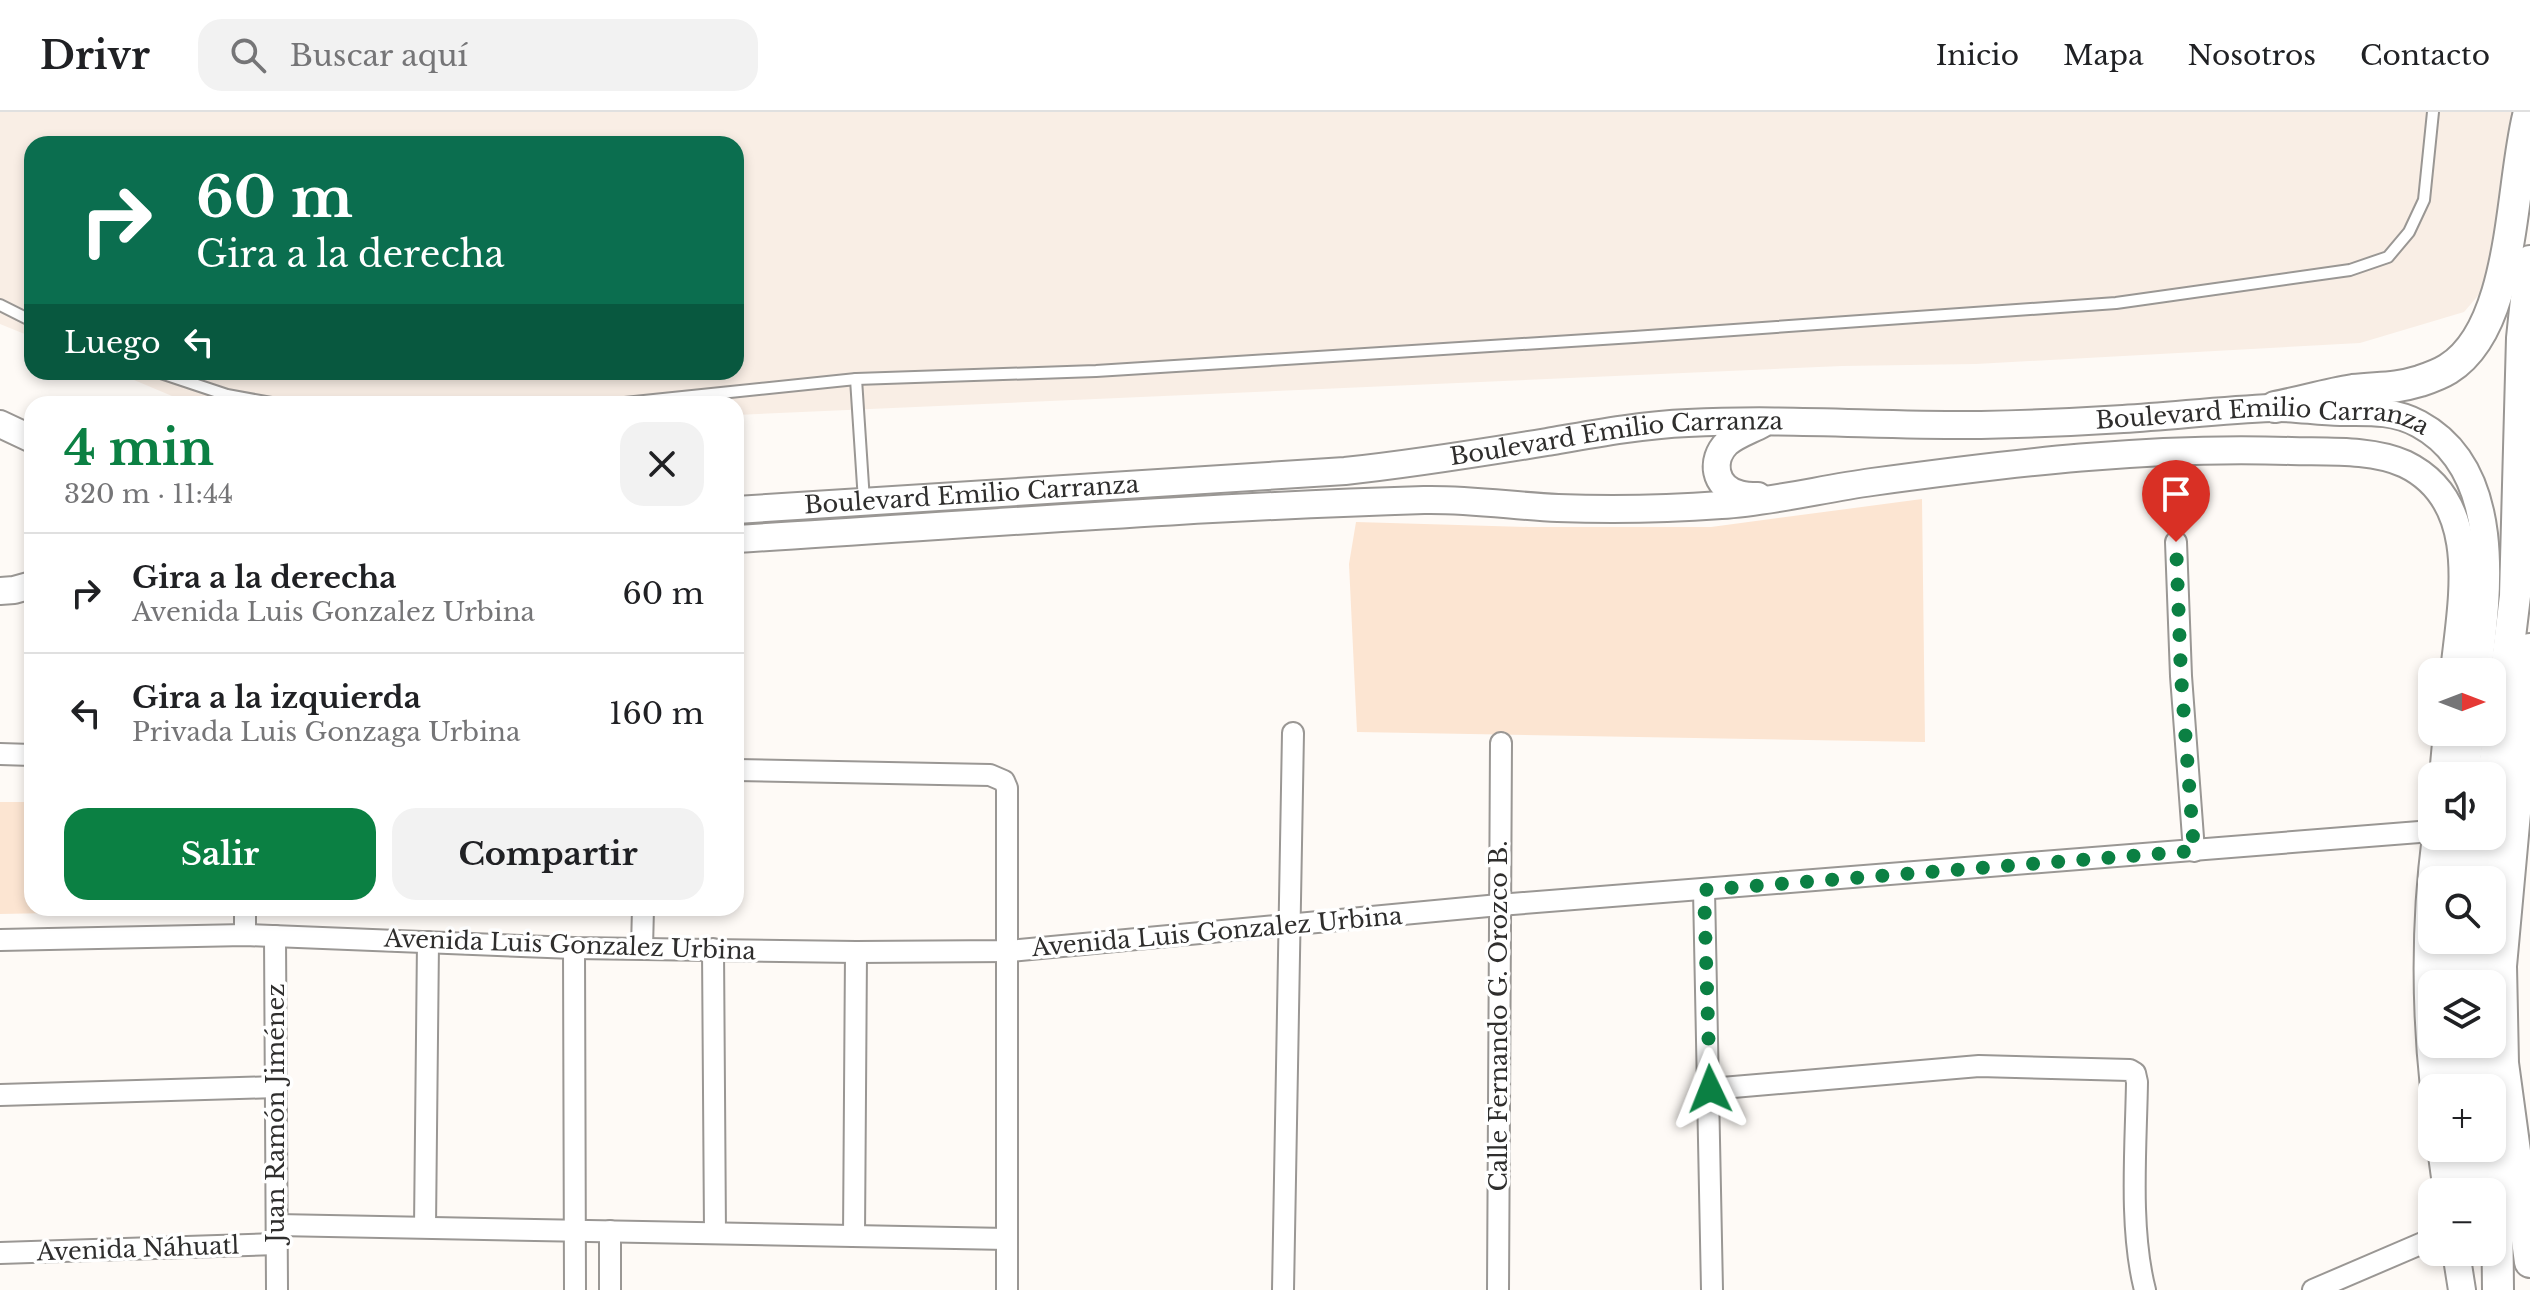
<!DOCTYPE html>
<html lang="es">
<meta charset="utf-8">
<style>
body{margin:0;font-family:"Libre Baskerville",serif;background:#f2f2f2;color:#202124;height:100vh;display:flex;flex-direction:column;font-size:30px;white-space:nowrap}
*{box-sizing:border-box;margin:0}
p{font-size:26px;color:#757577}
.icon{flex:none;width:44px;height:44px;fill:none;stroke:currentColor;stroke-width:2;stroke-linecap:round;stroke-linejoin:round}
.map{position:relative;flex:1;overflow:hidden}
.panel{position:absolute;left:24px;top:284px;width:720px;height:520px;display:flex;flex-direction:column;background:#fff;border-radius:24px;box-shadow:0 4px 12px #0003}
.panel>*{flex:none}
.banner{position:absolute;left:24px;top:24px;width:720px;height:244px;border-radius:24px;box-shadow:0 4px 12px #0003;background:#0b6e4f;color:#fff;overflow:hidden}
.needle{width:52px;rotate:90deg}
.fabs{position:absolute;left:2418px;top:546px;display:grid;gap:16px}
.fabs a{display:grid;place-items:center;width:88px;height:88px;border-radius:16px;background:#fff;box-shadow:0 4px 12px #0003;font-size:40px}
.pin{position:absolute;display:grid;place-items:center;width:68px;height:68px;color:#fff;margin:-82px -34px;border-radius:50% 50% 50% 0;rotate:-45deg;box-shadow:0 0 8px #0007}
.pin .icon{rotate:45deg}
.me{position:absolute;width:88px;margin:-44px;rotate:358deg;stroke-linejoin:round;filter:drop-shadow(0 0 6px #0008)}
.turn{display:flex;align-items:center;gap:28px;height:168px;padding:0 40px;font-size:36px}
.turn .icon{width:104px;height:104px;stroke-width:2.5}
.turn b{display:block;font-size:56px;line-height:68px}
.then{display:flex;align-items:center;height:76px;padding:0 40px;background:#0003;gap:16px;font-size:30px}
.round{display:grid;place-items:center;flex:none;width:84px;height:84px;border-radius:24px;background:#f2f2f2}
.headline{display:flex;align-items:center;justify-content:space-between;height:136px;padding:0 40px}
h1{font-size:48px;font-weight:700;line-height:60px;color:#0b8043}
.cta{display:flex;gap:16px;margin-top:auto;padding:16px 40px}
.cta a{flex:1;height:92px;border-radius:24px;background:#0b8043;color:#fff;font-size:32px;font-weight:700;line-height:92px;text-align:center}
.cta a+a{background:#f2f2f2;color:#202124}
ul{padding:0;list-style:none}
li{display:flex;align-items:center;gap:24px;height:120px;padding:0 40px;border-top:2px solid #e0e0e0}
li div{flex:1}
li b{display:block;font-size:30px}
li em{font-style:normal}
header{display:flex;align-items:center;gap:48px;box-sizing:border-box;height:112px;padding:0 40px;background:#fff;border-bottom:2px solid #e0e0e0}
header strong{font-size:38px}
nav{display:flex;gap:44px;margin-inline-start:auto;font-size:28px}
.search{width:560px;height:72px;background:#f2f2f2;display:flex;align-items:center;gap:20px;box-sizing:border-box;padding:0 28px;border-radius:24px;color:#757577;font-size:30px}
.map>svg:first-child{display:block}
</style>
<header>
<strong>Drivr</strong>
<div class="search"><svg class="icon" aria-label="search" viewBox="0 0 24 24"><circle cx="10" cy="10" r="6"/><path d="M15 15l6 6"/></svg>Buscar aquí</div>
<nav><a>Inicio</a><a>Mapa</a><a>Nosotros</a><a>Contacto</a></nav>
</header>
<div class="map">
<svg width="2530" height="1178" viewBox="0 0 2530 1178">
<rect width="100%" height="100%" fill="#fefaf6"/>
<path fill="#f9eee5" d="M0,0H2517L2495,164L2464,200L2360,231L1976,252L1842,254L736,303V292H207L172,284L115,260H736V32H32V225L0,212Z"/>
<g fill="#fce5d2">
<path d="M1922,387L1925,630L1357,620L1349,452L1356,410L1529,415H1711Z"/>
<path d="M0,690H32V796H105V800L0,802Z"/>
</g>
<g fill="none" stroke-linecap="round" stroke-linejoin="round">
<defs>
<g id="service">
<path d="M0,193L32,209"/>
<path d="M158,260L227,283L277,292"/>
<path d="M856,267L864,389"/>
<path d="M615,292L856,267L1096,259L1634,225L2116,191L2350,158L2388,145L2409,120L2424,88L2433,0"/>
</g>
<g id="minor">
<path d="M2176,430L2181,564L2194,739"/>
<path d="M0,642L32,643"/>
<path d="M736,658L990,663L1004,669L1007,676V1178"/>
<path d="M1704,778L1712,1178"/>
<path d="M245,796V823"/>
<path d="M275,824L277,1178"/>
<path d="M0,828L245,823L574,836L856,840L1009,839L1499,793L2432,719"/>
<path d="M574,836L575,1178"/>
<path d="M642,836L643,796"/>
<path d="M713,837L715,1121"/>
<path d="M1710,977L1979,954L2130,958L2135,961L2137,970C2136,1035 2129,1116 2145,1178"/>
<path d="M0,983L276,975"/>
<path d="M277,1113L1007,1127"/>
<path d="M425,1115L428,830"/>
<path d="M610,1119V1178"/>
<path d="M854,1124L856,840"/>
<path d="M0,1141L277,1132"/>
<path d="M1283,1178L1293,621"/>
<path d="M1498,1178L1501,631"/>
<path d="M2313,1178L2432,1127"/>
</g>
<g id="tertiary">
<path d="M0,312L32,327"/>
<path d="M1758,384C1752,384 1745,384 1739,382C1714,375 1710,348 1727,331C1736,323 1751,318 1762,312"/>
<path id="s1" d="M736,398L1345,359C1413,352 1480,341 1547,330C1593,322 1641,313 1688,311C1786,306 1883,314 1981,313C2028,312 2076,310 2123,307C2173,304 2222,298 2272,296C2295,295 2317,300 2340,300C2368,300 2393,298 2419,312C2504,358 2488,480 2478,560"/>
<path d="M736,427C965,413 1194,395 1424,388C1469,387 1514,394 1558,396C1612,398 1667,397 1721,393C1772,390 1821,377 1872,370C2011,351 2150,334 2291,339C2327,340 2372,337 2405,352C2484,390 2461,491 2454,560"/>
<path d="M0,479L14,478L32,473"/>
<path d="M2443,664L2447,620"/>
<path d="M2465,664L2471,620"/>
<path d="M2454,768L2459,724"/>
<path d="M2450,828V872"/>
<path d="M2453,932L2459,976"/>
<path d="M2434,976C2425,891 2425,809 2436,724"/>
<path d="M2441,1036L2447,1080"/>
<path d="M2466,1036L2472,1080"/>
<path d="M2456,1140L2462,1178"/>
</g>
<g id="secondary">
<path d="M2275,295C2301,290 2327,282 2353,278C2378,275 2394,277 2420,269C2429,266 2440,262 2448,257C2516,215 2510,71 2529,0"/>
<path d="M2530,537L2501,854L2503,951L2530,1150"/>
<path d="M2492,672L2515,484L2522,226L2530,149"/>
<path d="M2480,768L2485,724"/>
<path d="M2474,872V828"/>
<path d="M2477,932L2481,976"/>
<path d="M2490,1036L2497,1083L2498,1178"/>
</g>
</defs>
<use href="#service" stroke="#9a9794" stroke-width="14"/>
<use href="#minor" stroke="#9a9794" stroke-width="24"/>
<use href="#tertiary" stroke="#9a9794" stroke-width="30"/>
<use href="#secondary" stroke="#9a9794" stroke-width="34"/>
<use href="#service" stroke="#fff" stroke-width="10"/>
<use href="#minor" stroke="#fff" stroke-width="20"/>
<use href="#tertiary" stroke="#fff" stroke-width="26"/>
<use href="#secondary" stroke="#fff" stroke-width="30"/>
</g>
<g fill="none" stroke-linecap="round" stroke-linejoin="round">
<path stroke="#0b8043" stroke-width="14" stroke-dasharray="0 25.2" d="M1710,977L1704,778L2194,739L2181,564L2176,430"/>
</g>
<g text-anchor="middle" stroke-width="7" stroke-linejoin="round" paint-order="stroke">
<g font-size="24" fill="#2f2e2d" stroke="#fff">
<text dy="8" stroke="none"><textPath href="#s1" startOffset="1532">Boulevard Emilio Carranza</textPath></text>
<text dy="8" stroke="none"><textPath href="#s1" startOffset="884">Boulevard Emilio Carranza</textPath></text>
<text dy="8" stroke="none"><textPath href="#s1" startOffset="236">Boulevard Emilio Carranza</textPath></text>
<text transform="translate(1217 820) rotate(-5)" y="8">Avenida Luis Gonzalez Urbina</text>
<text transform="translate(570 833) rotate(2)" y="8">Avenida Luis Gonzalez Urbina</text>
<text transform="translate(1499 904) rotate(-90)" y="8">Calle Fernando G. Orozco B.</text>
<text transform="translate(276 1001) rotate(-90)" y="8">Juan Ramón Jiménez</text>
<text transform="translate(138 1137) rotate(-2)" y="8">Avenida Náhuatl</text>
</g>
</g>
</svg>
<div class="fabs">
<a><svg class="needle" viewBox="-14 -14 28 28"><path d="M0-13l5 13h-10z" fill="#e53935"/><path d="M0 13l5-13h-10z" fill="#757577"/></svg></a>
<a><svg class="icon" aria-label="sound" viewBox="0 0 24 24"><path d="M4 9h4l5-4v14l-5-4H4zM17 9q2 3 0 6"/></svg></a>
<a><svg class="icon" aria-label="search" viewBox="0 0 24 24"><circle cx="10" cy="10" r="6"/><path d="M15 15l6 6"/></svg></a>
<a><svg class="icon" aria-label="layers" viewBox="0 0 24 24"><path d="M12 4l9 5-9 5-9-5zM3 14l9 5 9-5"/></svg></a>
<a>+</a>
<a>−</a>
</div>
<div class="pin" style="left:2176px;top:430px;background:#d93025"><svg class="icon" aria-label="arrive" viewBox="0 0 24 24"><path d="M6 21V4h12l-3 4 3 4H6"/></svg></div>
<svg class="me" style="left:1710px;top:977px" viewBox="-20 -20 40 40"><path d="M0-17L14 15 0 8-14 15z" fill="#0b8043" stroke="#fff" stroke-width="4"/></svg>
<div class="banner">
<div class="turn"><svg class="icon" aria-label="right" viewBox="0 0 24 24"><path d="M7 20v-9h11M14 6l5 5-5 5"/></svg><div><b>60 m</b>Gira a la derecha</div></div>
<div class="then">Luego<svg class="icon" aria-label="left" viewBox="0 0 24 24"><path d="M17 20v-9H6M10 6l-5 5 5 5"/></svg></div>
</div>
<section class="panel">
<div class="headline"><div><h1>4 min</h1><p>320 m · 11:44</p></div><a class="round"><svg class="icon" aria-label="close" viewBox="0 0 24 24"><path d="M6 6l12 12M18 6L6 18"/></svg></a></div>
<ul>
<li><svg class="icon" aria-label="right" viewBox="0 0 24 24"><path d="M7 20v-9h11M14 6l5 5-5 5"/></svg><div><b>Gira a la derecha</b><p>Avenida Luis Gonzalez Urbina</p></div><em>60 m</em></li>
<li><svg class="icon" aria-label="left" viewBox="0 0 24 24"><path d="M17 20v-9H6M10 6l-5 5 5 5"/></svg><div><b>Gira a la izquierda</b><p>Privada Luis Gonzaga Urbina</p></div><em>160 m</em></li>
</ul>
<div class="cta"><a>Salir</a><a>Compartir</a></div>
</section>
</div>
